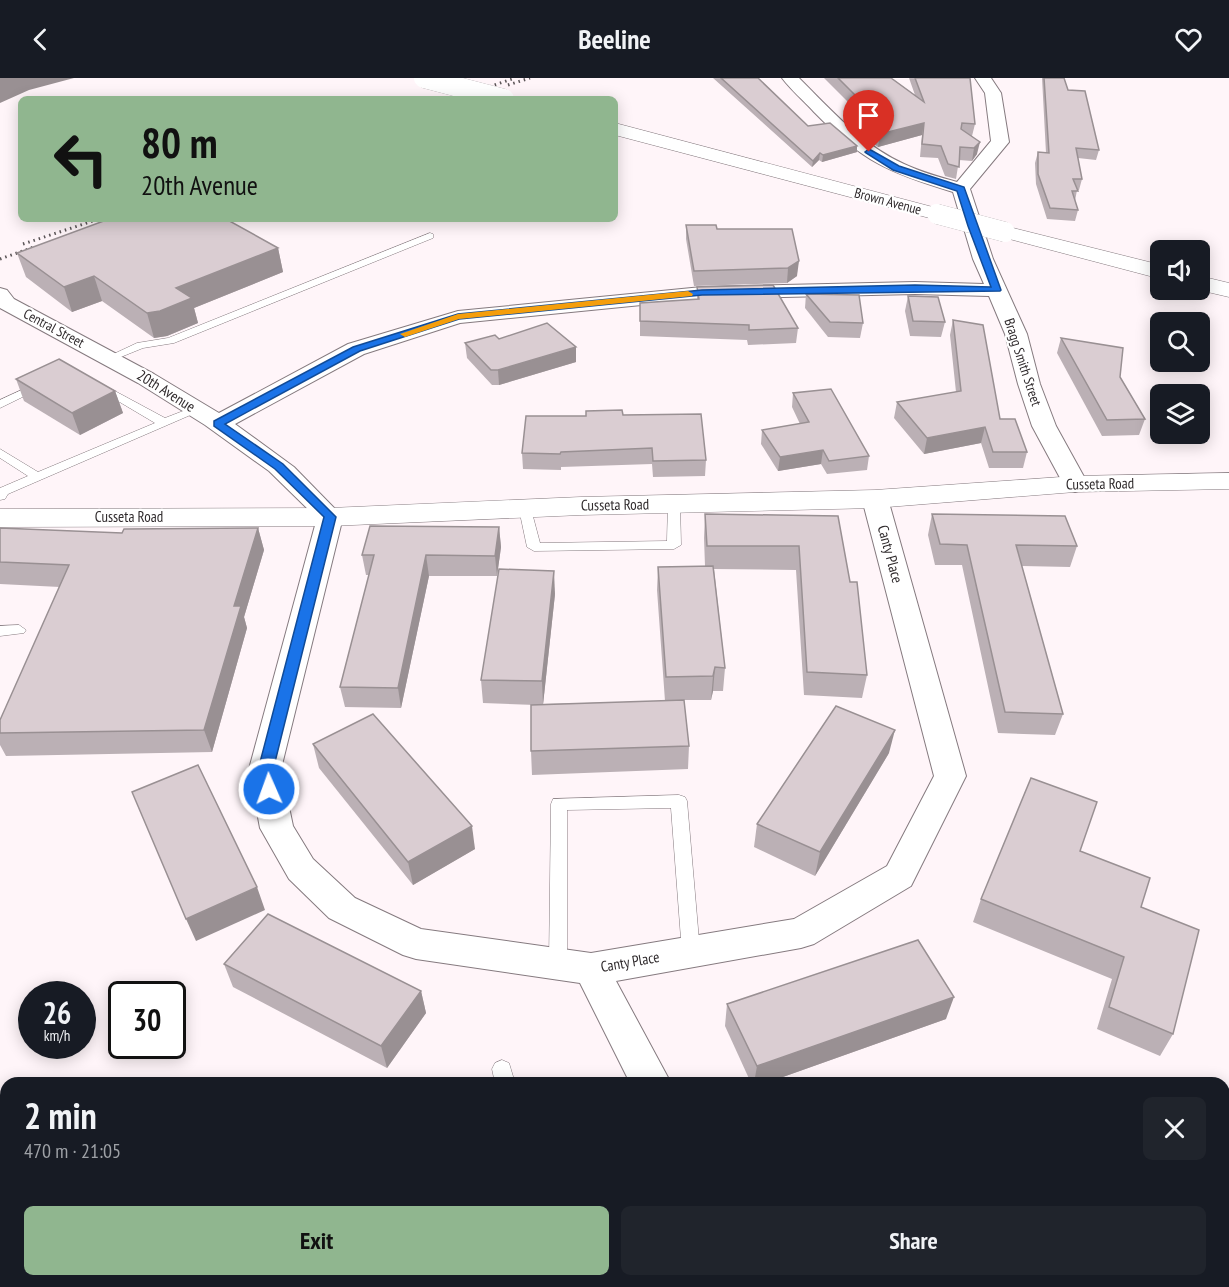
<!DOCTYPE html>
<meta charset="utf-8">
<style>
body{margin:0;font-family:"PT Sans Narrow",sans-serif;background:#20242c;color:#f1f3f6;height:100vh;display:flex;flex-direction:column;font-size:22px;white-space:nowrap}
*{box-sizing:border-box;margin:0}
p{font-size:20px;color:#9ea1a6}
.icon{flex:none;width:33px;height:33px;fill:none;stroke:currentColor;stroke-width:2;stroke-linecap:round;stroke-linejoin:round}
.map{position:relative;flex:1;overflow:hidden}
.panel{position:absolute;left:0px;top:999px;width:1230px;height:210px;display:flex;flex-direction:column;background:#171b24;border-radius:18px 18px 0 0;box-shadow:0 3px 15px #0003}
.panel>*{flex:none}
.banner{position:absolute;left:18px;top:18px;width:600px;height:126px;border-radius:9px;box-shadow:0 3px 15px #0003;background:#90b68f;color:#111;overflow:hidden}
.controls{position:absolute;left:1150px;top:162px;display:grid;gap:12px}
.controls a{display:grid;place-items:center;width:60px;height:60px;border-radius:9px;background:#171b24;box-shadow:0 3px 15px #0003;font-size:30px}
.speed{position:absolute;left:18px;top:903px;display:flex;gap:12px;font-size:30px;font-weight:700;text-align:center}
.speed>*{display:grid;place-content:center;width:78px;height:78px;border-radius:50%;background:#171b24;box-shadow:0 3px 15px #0003;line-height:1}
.speed small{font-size:15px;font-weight:400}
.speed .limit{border:3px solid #111;border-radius:9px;background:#fff;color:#111}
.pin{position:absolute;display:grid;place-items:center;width:51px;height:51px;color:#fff;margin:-62px -26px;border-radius:50% 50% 50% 0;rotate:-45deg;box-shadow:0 0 6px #0007}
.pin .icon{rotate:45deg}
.me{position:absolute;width:66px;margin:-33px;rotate:358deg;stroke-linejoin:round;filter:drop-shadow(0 0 4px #0008)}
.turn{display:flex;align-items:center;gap:21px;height:126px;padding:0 24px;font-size:27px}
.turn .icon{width:78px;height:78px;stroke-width:2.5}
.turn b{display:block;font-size:42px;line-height:51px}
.round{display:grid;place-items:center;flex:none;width:63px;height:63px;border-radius:9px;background:#20242c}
.headline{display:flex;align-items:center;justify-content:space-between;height:102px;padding:0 24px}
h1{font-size:36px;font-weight:800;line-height:45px}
.primary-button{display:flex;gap:12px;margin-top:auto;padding:12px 24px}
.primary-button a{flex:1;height:69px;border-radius:9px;background:#90b68f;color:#111;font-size:24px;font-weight:800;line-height:69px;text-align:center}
.primary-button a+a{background:#20242c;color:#f1f3f6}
header{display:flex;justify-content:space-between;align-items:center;height:78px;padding:0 24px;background:#171b24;font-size:27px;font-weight:800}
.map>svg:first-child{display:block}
</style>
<header><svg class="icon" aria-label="back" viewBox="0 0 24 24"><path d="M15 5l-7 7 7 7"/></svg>Beeline<svg class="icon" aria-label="heart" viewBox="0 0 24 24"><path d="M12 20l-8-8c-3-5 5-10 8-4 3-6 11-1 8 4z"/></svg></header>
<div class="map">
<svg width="1229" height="1209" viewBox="0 0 1229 1209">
<rect width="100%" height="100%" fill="#fff5f9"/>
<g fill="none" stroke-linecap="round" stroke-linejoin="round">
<defs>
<g id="service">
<path d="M430,155L433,156V160L174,265L143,270L111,283L105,280L137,265L168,260Z"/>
<path d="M39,304L45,307L43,309L0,330V322Z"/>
<path d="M100,305L165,340L196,328L202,332L8,416L5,421L0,422V410L28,398L0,380V371L38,394L155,345L96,310L94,308Z"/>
<path d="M674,421L680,425L681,467L674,471L534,473L527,469L519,431L525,427L531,431L540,465L667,463L668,425Z"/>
<path d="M19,547L26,552L24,555L0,558V548Z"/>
<path d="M679,717L685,719L687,723L700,874L697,880L691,882L685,880L682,874L671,730L567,732V886L564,892L558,894L552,892L549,886L551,726L553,721Z"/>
<path d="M502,982L509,985L515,1005H495L492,991L495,985Z"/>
<path d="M537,1203H559L561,1209H539Z"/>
<path d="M594,1203H670L668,1209H592Z"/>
</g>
<g id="minor">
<path d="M782,0H799C831,32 862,67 904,86C921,94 939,99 957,104L991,63L985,15L975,0H991L1001,15L1009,64L970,111L993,181L1027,256L1040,306L1056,348L1088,406L1084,411L1075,414L1066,411L1032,348L1018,306L1005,256L989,218L915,216L702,221L460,245L364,276L235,346L294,389L343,439L281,691L293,748L313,781L355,820L421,851L591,875L794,841L887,788L934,698L862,421L866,416L875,413L884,416L888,421L966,698L911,808L814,866L801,870L616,903L671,1005H630L580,905L416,881L403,877L329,840L289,801L260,750L249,691L317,440L269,393L205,347L138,305L0,230V210L7,212L14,221L154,296L219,335L348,266L458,233L702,209L915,204L984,206L973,181L953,114C889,95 862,83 814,34C804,23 791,12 782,0Z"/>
<path d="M737,1203H782L784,1209H739Z"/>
</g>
<g id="tertiary">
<path d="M615,45L944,132L947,136L944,140L937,142L615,57Z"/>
<path d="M1005,148L1161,187V201L998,158L994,154L998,150Z"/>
<path d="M1200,198L1229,205V219L1199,212Z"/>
<path d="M1229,395V411L1075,414L875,430L581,437L330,448L0,449V431L330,430L581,419L875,412L1075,398Z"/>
</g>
</defs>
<use href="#service" stroke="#857a7f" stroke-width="1"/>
<use href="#minor" stroke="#857a7f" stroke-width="2"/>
<use href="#tertiary" stroke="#857a7f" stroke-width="1"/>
<use href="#service" fill="#fff" fill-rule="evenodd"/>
<use href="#minor" fill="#fff" fill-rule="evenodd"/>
<use href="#tertiary" fill="#fff" fill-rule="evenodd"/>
<g stroke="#5b5557" stroke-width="3" stroke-dasharray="1.5 4" stroke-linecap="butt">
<path d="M508,7L530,0"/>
<path d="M453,21L515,0"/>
<path d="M23,166L99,141"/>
<path d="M0,181L34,169"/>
</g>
<defs>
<g id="tertiary-bridge">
<path d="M424,0L504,21"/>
<path d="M937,136L1005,154"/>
</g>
</defs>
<use href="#tertiary-bridge" stroke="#857a7f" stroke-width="20" stroke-linecap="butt"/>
<use href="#tertiary-bridge" stroke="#fff" stroke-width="20"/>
</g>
<g fill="#bbb0b5">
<path d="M713,0H758L808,48L857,68V74L822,84L819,82L812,89Z"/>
<path d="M824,0H891L915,17L909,0H970L975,46L972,58H971L977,76L972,83L959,82L956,101L945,98L938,80L920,79L922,57L878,69L852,49L854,37L860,36Z"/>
<path d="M1042,0H1064L1068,12L1099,72L1096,82L1078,80L1082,101L1079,112H1077L1075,123L1078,132L1075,143L1047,141L1036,106L1035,85L1038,74L1046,75Z"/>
<path d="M686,147L717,151H792L797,198L787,205L694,208L686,161Z"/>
<path d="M278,170L283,194L194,230L198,245L167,258L154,260L102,223L72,234L26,199L17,175Z"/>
<path d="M697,209L798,250L796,265L748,267L747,262L640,258V225L697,221Z"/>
<path d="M806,216L863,245L860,260L828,259L805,230Z"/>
<path d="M908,218L945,244L941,259L910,258L905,233Z"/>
<path d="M953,242L1000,341L1027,374L1023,390H989L981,365L924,376L894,340L897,324L956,314L950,257Z"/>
<path d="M1061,260L1120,299L1145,341L1139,357L1102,358L1057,275Z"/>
<path d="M499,261L576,269V284L499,307H492L467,280L465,265Z"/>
<path d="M16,301L115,313L123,335L80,357L24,323Z"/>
<path d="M793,315L869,378L867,392L827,396L821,386L778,393L761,366L762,352L800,346L792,329Z"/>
<path d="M623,337L706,382L705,398L653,399L652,386L561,389V392L523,391L522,375Z"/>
<path d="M705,436L838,438L867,597L862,620L804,617L796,492L714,491L725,590L723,613H713L711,622H684L689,668L688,691L532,697L531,673L535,627L483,625L481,602L555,516L543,626L665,623L657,512L658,489L705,488L704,460Z"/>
<path d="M932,436L1077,468L1070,489L1022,488L1063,636L1055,657L998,655L962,487H935L928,457Z"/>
<path d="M499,449L501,469L497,498H429L401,630L345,629L340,609L369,497H366L362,477Z"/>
<path d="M0,450L122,455L258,450L264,472L244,539L247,550L212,674L6,678L0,667V655L60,509L0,506Z"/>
<path d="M313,666L475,771L413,807L319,690Z"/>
<path d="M889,675L815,798L754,769L757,746Z"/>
<path d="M1080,773L1141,829L1173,956L1160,978L1097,951L1112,901L973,844L981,821Z"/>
<path d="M224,886L421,913L426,935L387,990L233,909Z"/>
<path d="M727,926L946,941L766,1005H751L725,948Z"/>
</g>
<g fill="#999093">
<path d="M0,0H74L29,12L0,25Z"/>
<path d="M924,45L922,57L878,69L880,56Z"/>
<path d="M980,64L977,76L972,83L974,70Z"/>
<path d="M857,68V74L822,84L823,77Z"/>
<path d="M820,75L819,82L812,89L813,83Z"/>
<path d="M278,170L283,194L194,230L198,245L167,258L154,260L147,235L176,210Z"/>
<path d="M799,183L797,198L787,205L788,190Z"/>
<path d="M94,198L102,223L72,234L64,209Z"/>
<path d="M576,269V284L499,307L498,292Z"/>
<path d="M115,313L123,335L80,357L72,335Z"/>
<path d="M985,349L981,365L924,376L927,360Z"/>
<path d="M823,372L821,386L778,393L780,379Z"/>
<path d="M499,449L501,469L497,498L495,478Z"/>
<path d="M258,450L264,472L244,539L247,550L212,674L204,652L234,528Z"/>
<path d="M426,477L429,498L401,630L398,610Z"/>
<path d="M554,493L555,516L543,627L542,603Z"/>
<path d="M715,589L713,613L711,622L713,598Z"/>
<path d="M895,652L889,675L815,798L820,774Z"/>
<path d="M472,748L475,771L413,807L408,784Z"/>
<path d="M257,809L265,832L196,863L186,841Z"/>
<path d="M421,913L426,935L387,990L381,968Z"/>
<path d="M954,919L946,941L766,1005H754L757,988Z"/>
</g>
<g fill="#dacdd2" stroke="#999093" stroke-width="1.5">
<path d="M721,0H758L808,48L830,45L857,68L823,77L820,75L813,83Z"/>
<path d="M838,0H891L924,24L915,0H970L975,46L962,45L961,51L980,64L974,70L960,69L959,89L948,86L941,68L922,66L924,45L880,56L854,37L872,34Z"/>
<path d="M1044,0H1064L1068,12L1085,13L1099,72L1076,70L1082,101H1073L1078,113H1072L1078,132L1050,130L1038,96V74L1049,75Z"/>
<path d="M109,141H226L278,170L176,210L192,220L160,233L147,235L94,198L64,209L17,175Z"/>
<path d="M686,147H716L717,151H792L799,183L788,190L694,193Z"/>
<path d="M773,207L798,250L749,252V247L640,243V225L699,221L697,209Z"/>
<path d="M806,216L859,217L863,245L830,244Z"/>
<path d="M908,218L938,219L945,244L913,243Z"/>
<path d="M953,242L983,247L1000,341H1015L1027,374H993L985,349L927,360L897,324L961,313Z"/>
<path d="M547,245L576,269L498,292H491L465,265L495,257L499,261Z"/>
<path d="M1061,260L1123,270L1120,299L1145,341L1107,342Z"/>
<path d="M59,281L115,313L72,335L16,301Z"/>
<path d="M831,311L869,378L829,383L823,372L780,379L762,352L809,344L793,315Z"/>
<path d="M622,332L623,337L701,336L706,382L653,383L652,370L561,374L560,376L522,375L526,338H586V333Z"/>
<path d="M705,436L838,438L850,504H857L867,597L807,594L799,468H707Z"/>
<path d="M932,436L1065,438L1077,468L1016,467L1063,636L1005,634L967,467L940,466Z"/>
<path d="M370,448L499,449L495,478L426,477L398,610L340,609L374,477H362Z"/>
<path d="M0,450L122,455L124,451L258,450L234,528H241L204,652L0,655V642L69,487L0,484Z"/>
<path d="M713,488L725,590L715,589L713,598L666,599L658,489Z"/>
<path d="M499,491L554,493L542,603L481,602Z"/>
<path d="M684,622L689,668L531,673V627Z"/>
<path d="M836,628L895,652L820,774L757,746Z"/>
<path d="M373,636L472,748L408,784L313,666Z"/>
<path d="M198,687L257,809L186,841L132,714Z"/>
<path d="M1031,700L1097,724L1080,773L1150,800L1141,829L1199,852L1173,956L1109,929L1124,879L981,821Z"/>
<path d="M268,836L421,913L381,968L224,886Z"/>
<path d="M918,862L954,919L757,988L727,926Z"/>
</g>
<path fill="#1a73e8" stroke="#114b97" stroke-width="1.5" d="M869,71L899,88L964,109L1001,212L1000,213L702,217L459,241L360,273L225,346L283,386L336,439L273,692L277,711L274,715H264L258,692L324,439L275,391L214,348V343L353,269L458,236L702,212L915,207L991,209L968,148L957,113L893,92L866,75L865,74Z"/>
<path fill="#f59e0b" d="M688,213L693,216L692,218L459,241L405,259L400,256L458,236Z"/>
<g text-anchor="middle" stroke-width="4.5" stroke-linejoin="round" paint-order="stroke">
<g font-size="14" fill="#302b2d" stroke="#fff">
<text transform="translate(888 123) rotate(15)" y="5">Brown Avenue</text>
<text transform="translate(54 250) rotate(28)" y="5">Central Street</text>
<text transform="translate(1023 284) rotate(72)" y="5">Bragg Smith Street</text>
</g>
<g font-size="15" fill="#302b2d" stroke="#fff">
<text transform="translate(166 313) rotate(32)" y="5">20th Avenue</text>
<text transform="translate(1100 406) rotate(-1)" y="5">Cusseta Road</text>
<text transform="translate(615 427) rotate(-1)" y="5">Cusseta Road</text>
<text x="129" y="444">Cusseta Road</text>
<text transform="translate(890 476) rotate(75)" y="5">Canty Place</text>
<text transform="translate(630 884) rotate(-10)" y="5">Canty Place</text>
</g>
</g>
</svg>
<div class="controls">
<a><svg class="icon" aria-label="sound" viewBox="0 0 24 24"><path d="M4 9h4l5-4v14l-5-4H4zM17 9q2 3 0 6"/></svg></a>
<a><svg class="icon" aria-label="search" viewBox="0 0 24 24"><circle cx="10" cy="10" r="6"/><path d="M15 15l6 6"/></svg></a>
<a><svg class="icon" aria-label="layers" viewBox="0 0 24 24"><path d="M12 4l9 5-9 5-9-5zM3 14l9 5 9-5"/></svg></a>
</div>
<div class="speed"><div>26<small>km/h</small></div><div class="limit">30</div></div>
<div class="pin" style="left:869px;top:74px;background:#d93025"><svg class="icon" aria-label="arrive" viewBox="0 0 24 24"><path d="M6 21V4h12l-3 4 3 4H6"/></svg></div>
<svg class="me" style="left:269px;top:711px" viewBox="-20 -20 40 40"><circle r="17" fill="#1a73e8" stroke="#fff" stroke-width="3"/><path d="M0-11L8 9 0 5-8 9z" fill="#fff"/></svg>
<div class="banner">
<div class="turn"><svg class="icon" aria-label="left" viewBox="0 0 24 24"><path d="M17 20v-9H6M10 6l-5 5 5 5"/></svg><div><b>80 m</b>20th Avenue</div></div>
</div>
<section class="panel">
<div class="headline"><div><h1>2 min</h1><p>470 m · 21:05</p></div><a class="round"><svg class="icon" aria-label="close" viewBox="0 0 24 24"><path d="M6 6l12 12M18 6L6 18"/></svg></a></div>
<div class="primary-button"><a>Exit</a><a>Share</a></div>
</section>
</div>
